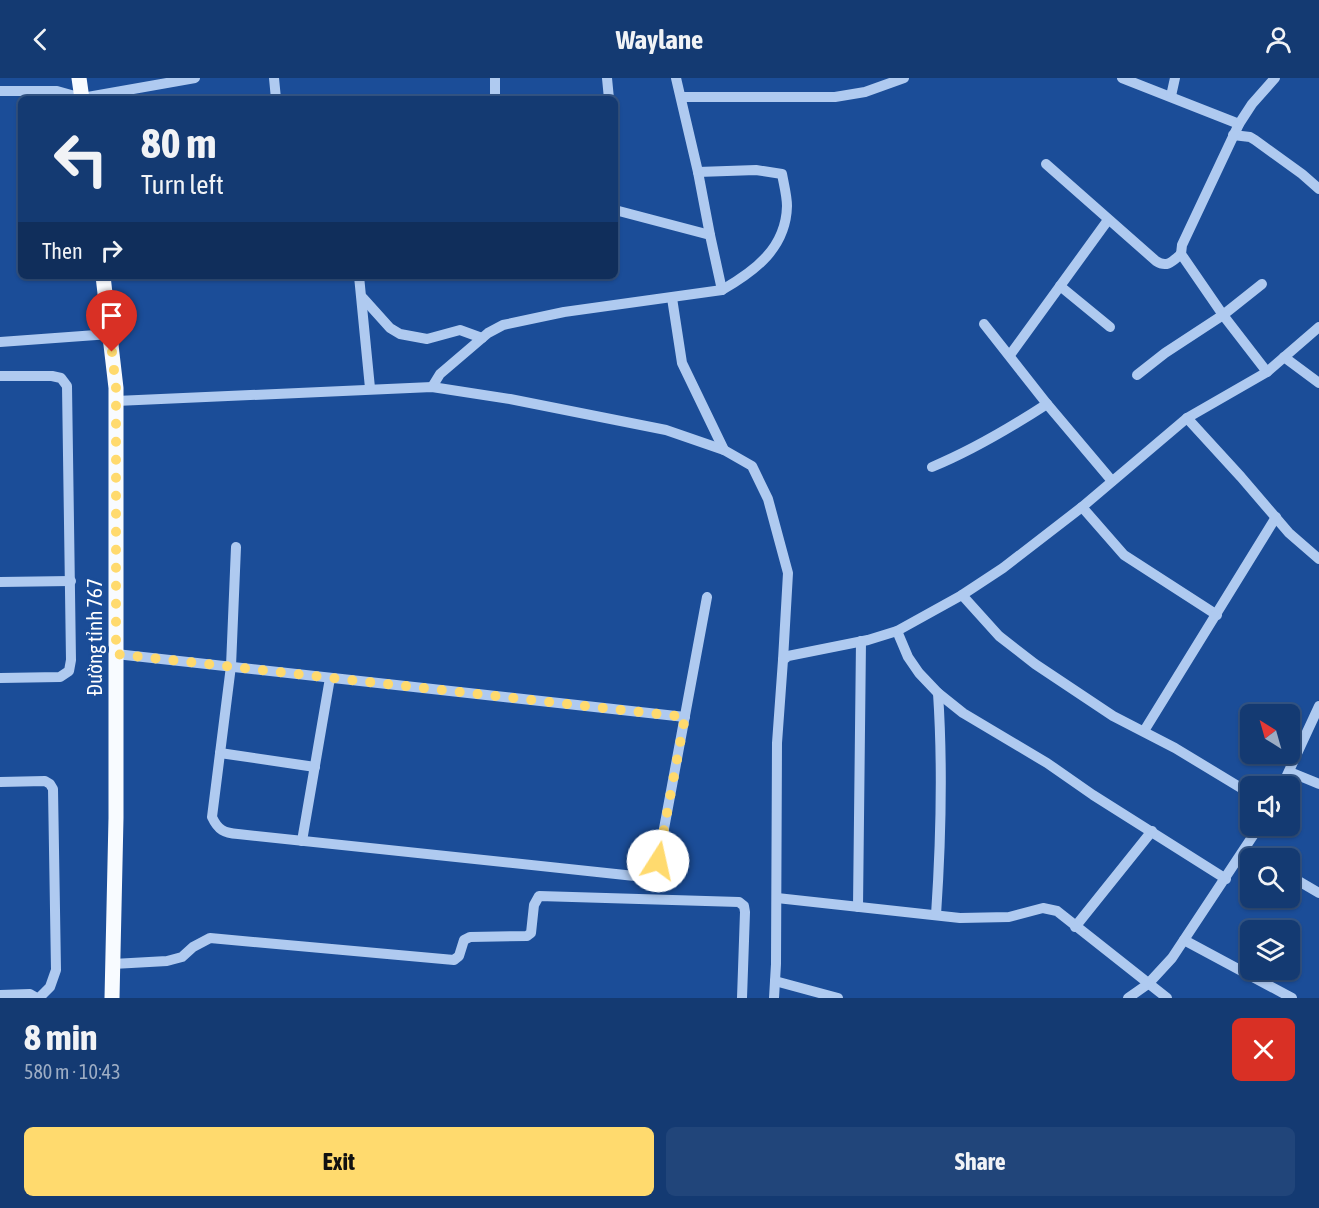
<!DOCTYPE html>
<meta charset="utf-8">
<style>
body{margin:0;font-family:"Asap Condensed",sans-serif;background:#21457a;color:#f1f3f6;height:100vh;display:flex;flex-direction:column;font-size:22px;white-space:nowrap}
*{box-sizing:border-box;margin:0}
p{font-size:20px;color:#9dadc4}
.icon{flex:none;width:33px;height:33px;fill:none;stroke:currentColor;stroke-width:2;stroke-linecap:round;stroke-linejoin:round}
.map{position:relative;height:920px;overflow:hidden}
.sheet{display:flex;flex-direction:column;background:#143a72;flex:1}
.sheet>*{flex:none}
.top-card{position:absolute;left:18px;top:18px;width:600px;height:183px;border-radius:9px;box-shadow:0 2px 4px #0004,0 0 0 2px #335484;background:#143a72;color:#f1f3f6;overflow:hidden}
.needle{width:39px;rotate:323deg}
.tools{position:absolute;left:1240px;top:626px;display:grid;gap:12px}
.tools a{display:grid;place-items:center;width:60px;height:60px;border-radius:9px;background:#143a72;box-shadow:0 2px 4px #0004,0 0 0 2px #335484;font-size:30px}
.pin{position:absolute;display:grid;place-items:center;width:51px;height:51px;color:#fff;margin:-62px -26px;border-radius:50% 50% 50% 0;rotate:-45deg;box-shadow:0 0 6px #0007}
.pin .icon{rotate:45deg}
.me{position:absolute;width:66px;margin:-33px;rotate:10deg;stroke-linejoin:round;filter:drop-shadow(0 0 4px #0008)}
.turn{display:flex;align-items:center;gap:21px;height:126px;padding:0 24px;font-size:27px}
.turn .icon{width:78px;height:78px;stroke-width:2.5}
.turn b{display:block;font-size:42px;line-height:51px}
.then{display:flex;align-items:center;height:57px;padding:0 24px;background:#0003;gap:12px;font-size:22px}
.round{display:grid;place-items:center;flex:none;width:63px;height:63px;border-radius:9px;background:#21457a}
.headline{display:flex;align-items:center;justify-content:space-between;height:102px;padding:0 24px}
h1{font-size:36px;font-weight:700;line-height:45px}
.cta{display:flex;gap:12px;margin-top:auto;padding:12px 24px}
.cta a{flex:1;height:69px;border-radius:9px;background:#ffda6e;color:#111;font-size:24px;font-weight:700;line-height:69px;text-align:center}
.cta a+a{background:#21457a;color:#f1f3f6}
header{display:flex;justify-content:space-between;align-items:center;height:78px;padding:0 24px;background:#143a72;font-size:27px;font-weight:700}
.map>svg:first-child{display:block}
</style>
<header><svg class="icon" aria-label="back" viewBox="0 0 24 24"><path d="M15 5l-7 7 7 7"/></svg>Waylane<svg class="icon" aria-label="person" viewBox="0 0 24 24"><circle cx="12" cy="8" r="4"/><path d="M4 21q1-7 8-7t8 7"/></svg></header>
<div class="map">
<svg width="1319" height="920" viewBox="0 0 1319 920">
<rect width="100%" height="100%" fill="#1b4d98"/>
<g fill="none" stroke-linecap="round" stroke-linejoin="round">
<g stroke="#afcaf0" stroke-width="10">
<path d="M274,0L276,21"/>
<path d="M495,0V21"/>
<path d="M607,0L609,21"/>
<path d="M676,0L698,94L710,157"/>
<path d="M1122,0L1239,46"/>
<path d="M0,13H57L82,20L195,0"/>
<path d="M1171,18L1175,0"/>
<path d="M681,19H835L865,14L904,0"/>
<path d="M1233,57L1250,59L1255,62L1302,96L1319,111"/>
<path d="M1046,86L1156,183C1167,190 1172,184 1181,176"/>
<path d="M615,132L710,157L722,212"/>
<path d="M359,198L370,310"/>
<path d="M1060,208L1110,249"/>
<path d="M363,220L390,250L400,256L427,261L460,252L482,260"/>
<path d="M672,220L682,285L724,372"/>
<path d="M984,246L1047,326L1112,403"/>
<path d="M0,264L110,256"/>
<path d="M1010,277L1108,142"/>
<path d="M1284,279L1319,305"/>
<path d="M1267,294L1223,237L1181,176L1182,167L1239,46L1252,26L1275,0"/>
<path d="M1137,297L1165,275L1223,237L1262,206"/>
<path d="M0,298H52L61,300L67,308L71,582L69,593L60,599L0,600"/>
<path d="M432,309L440,296L488,255L503,247L564,234L722,212C755,193 786,170 787,128C787,118 784,107 782,96L756,92L698,94"/>
<path d="M116,323L432,309L510,321L666,352L724,372L752,388L768,421L788,495L783,582"/>
<path d="M1187,340L1241,399L1289,455L1319,481"/>
<path d="M932,389C973,372 1010,350 1047,326"/>
<path d="M1082,429L1124,477L1217,537"/>
<path d="M236,469L231,588L212,739C218,752 224,755 238,756L644,799L653,796L658,783L707,519"/>
<path d="M0,504L71,503"/>
<path d="M962,517L999,558L1035,586L1113,638L1175,670L1251,716"/>
<path d="M897,553L908,579L919,595L938,615L963,635L1047,685L1093,717L1226,801"/>
<path d="M116,576L685,639"/>
<path d="M1144,653L1276,439"/>
<path d="M220,675L315,689"/>
<path d="M1290,694L1319,706"/>
<path d="M0,704L45,703L50,706L53,711L56,892L50,909L39,920"/>
<path d="M1282,708L1319,628"/>
<path d="M302,763L330,600"/>
<path d="M1243,774L1255,780"/>
<path d="M1290,798L1319,815"/>
<path d="M777,820L960,840L1009,839L1043,830L1057,833L1167,920"/>
<path d="M858,829L861,563"/>
<path d="M936,837C941,763 943,690 938,615"/>
<path d="M1075,849L1152,753"/>
<path d="M1184,862L1292,920"/>
<path d="M113,886L167,883L182,879L193,869L210,860L454,882L459,878L464,862L470,859L527,858L531,855L534,827L539,818L739,824L744,828L745,834L742,920"/>
<path d="M775,903L838,920"/>
<path d="M0,917L30,916L37,920"/>
<path d="M774,920L776,886L777,665L783,582L788,578L868,562L897,553L962,517L1003,490L1082,429L1187,340L1267,294L1319,249"/>
<path d="M1128,920L1148,906L1172,880L1260,747"/>
</g>
<g stroke="#f8fbff" stroke-width="15">
<path d="M79,0L82,21"/>
<path d="M103,198L116,310V740L112,920"/>
</g>
</g>
<g fill="none" stroke-linecap="round" stroke-linejoin="round">
<path stroke="#ffda6e" stroke-width="10" stroke-dasharray="0 18" d="M112,274L116,310V576L685,639L658,783"/>
</g>
<g text-anchor="middle" stroke-width="6" stroke-linejoin="round" paint-order="stroke">
<g font-size="21" fill="#fff" stroke="#1b4d98">
<text transform="translate(95 559) rotate(-90)" y="7">Đường tỉnh 767</text>
</g>
</g>
</svg>
<div class="tools">
<a><svg class="needle" viewBox="-14 -14 28 28"><path d="M0-13l5 13h-10z" fill="#e53935"/><path d="M0 13l5-13h-10z" fill="#9dadc4"/></svg></a>
<a><svg class="icon" aria-label="sound" viewBox="0 0 24 24"><path d="M4 9h4l5-4v14l-5-4H4zM17 9q2 3 0 6"/></svg></a>
<a><svg class="icon" aria-label="search" viewBox="0 0 24 24"><circle cx="10" cy="10" r="6"/><path d="M15 15l6 6"/></svg></a>
<a><svg class="icon" aria-label="layers" viewBox="0 0 24 24"><path d="M12 4l9 5-9 5-9-5zM3 14l9 5 9-5"/></svg></a>
</div>
<div class="pin" style="left:112px;top:274px;background:#d93025"><svg class="icon" aria-label="arrive" viewBox="0 0 24 24"><path d="M6 21V4h12l-3 4 3 4H6"/></svg></div>
<svg class="me" style="left:658px;top:783px" viewBox="-20 -20 40 40"><circle r="19" fill="#fff"/><path d="M0-13L10 11 0 6-10 11z" fill="#ffda6e"/></svg>
<div class="top-card">
<div class="turn"><svg class="icon" aria-label="left" viewBox="0 0 24 24"><path d="M17 20v-9H6M10 6l-5 5 5 5"/></svg><div><b>80 m</b>Turn left</div></div>
<div class="then">Then<svg class="icon" aria-label="right" viewBox="0 0 24 24"><path d="M7 20v-9h11M14 6l5 5-5 5"/></svg></div>
</div>
</div>
<section class="sheet">
<div class="headline"><div><h1>8 min</h1><p>580 m · 10:43</p></div><a class="round" style="background:#d93025;color:#fff"><svg class="icon" aria-label="close" viewBox="0 0 24 24"><path d="M6 6l12 12M18 6L6 18"/></svg></a></div>
<div class="cta"><a>Exit</a><a>Share</a></div>
</section>
